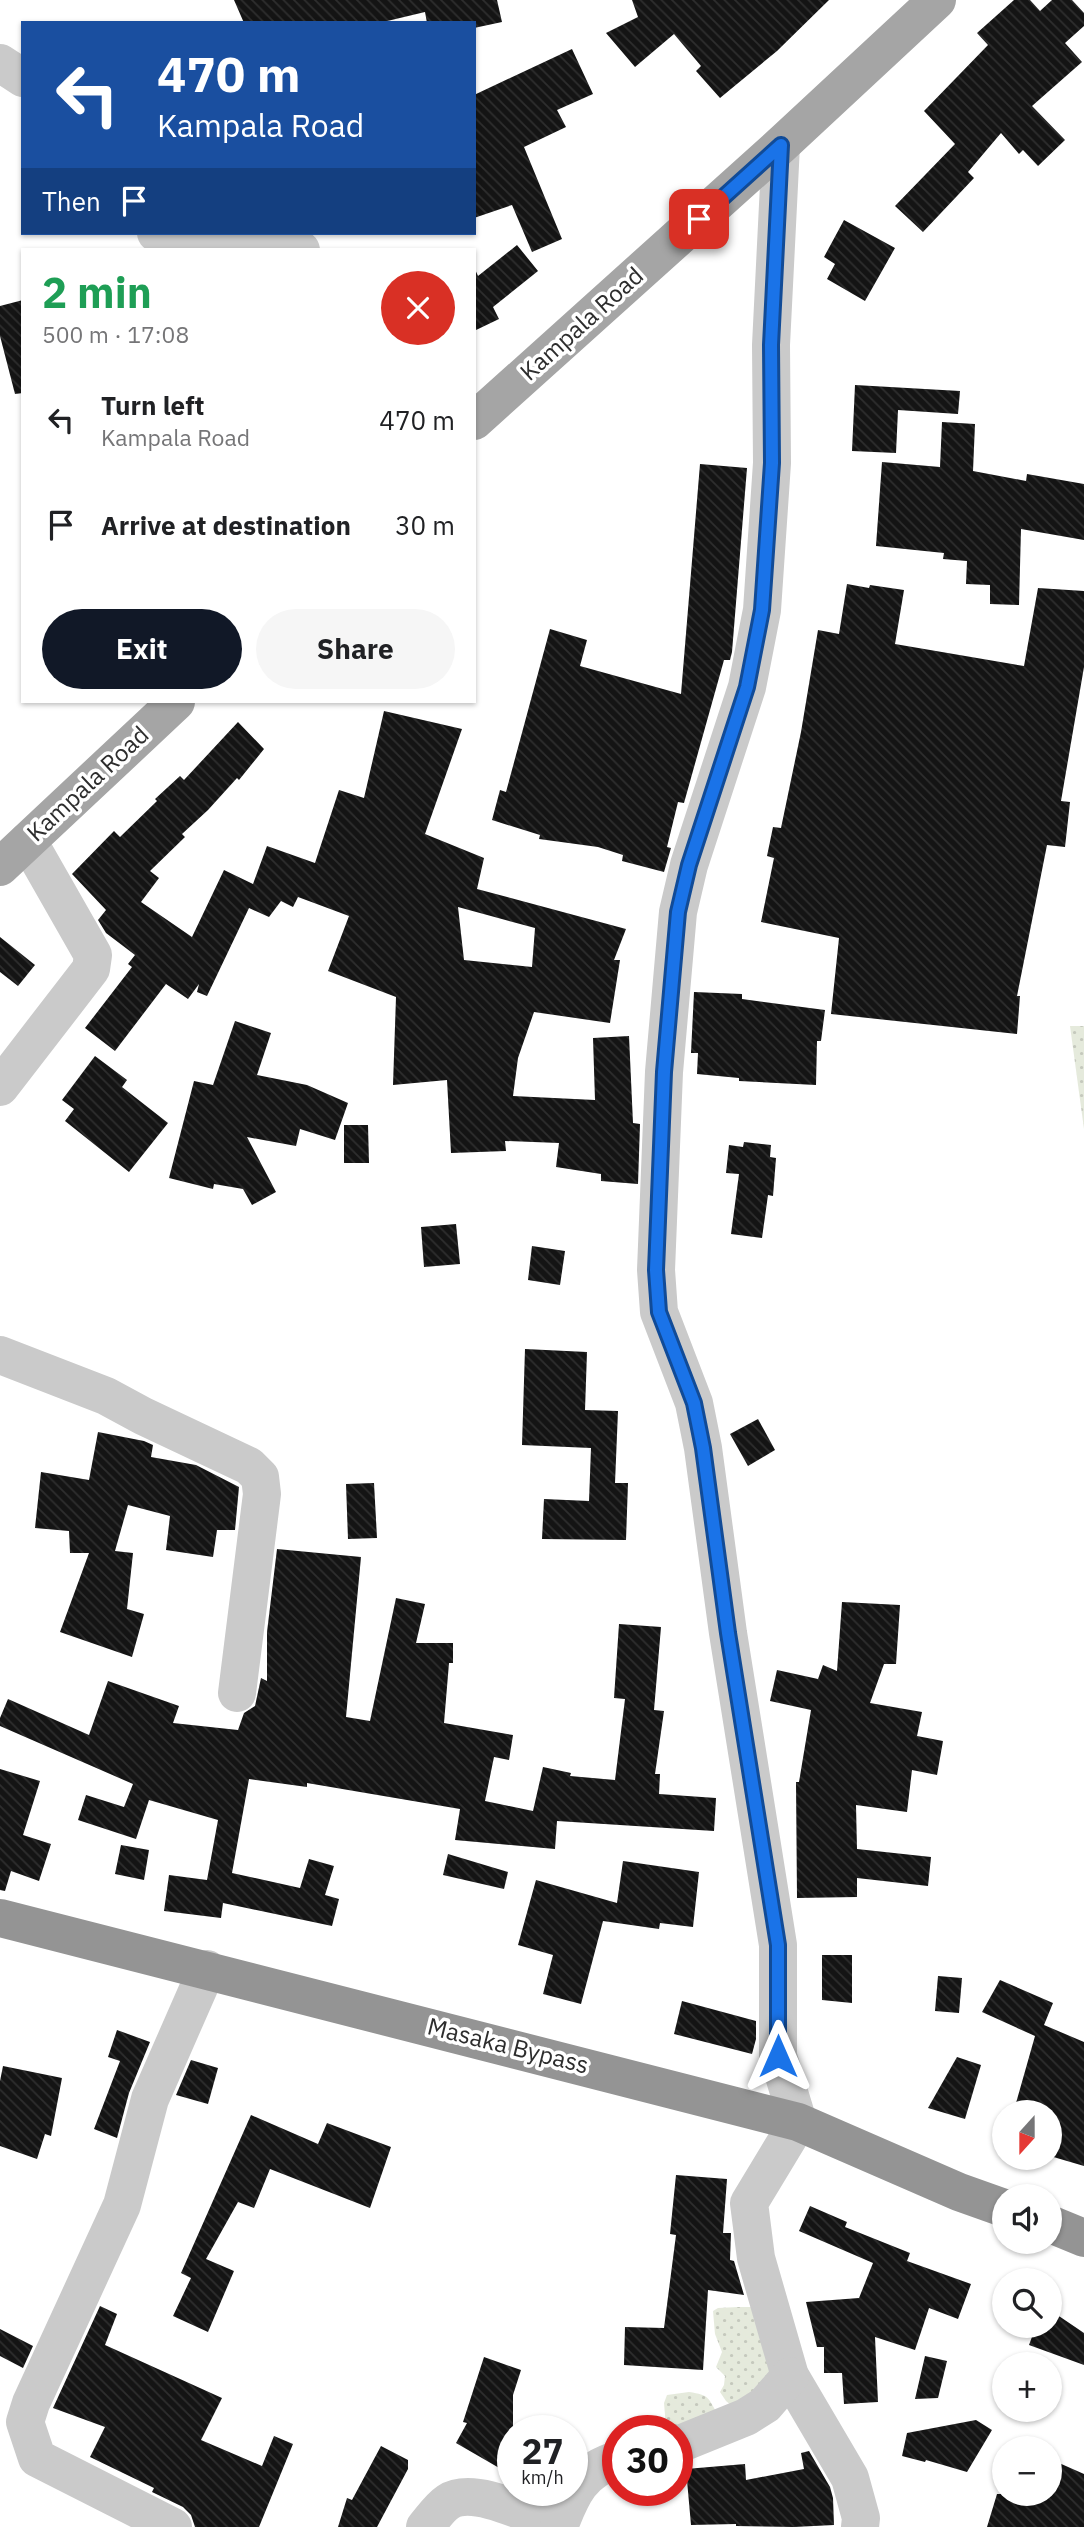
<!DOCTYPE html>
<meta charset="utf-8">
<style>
body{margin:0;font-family:"IBM Plex Sans",sans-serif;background:#f6f6f6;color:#202124;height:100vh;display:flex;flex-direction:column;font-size:26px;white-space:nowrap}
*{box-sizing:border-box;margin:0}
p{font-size:23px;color:#757577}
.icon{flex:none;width:38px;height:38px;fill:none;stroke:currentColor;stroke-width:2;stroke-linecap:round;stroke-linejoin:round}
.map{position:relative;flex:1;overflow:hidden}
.side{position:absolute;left:21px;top:248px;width:455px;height:455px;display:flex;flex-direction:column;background:#fff;border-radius:0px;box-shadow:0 2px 5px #0004}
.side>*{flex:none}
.banner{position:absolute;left:21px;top:21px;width:455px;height:214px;border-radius:0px;box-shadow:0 2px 5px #0004;background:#1a4fa0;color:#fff;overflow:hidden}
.needle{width:46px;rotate:201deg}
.fabs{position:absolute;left:992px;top:2100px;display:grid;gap:14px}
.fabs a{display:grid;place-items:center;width:70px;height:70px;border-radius:50%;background:#fff;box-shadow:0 2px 5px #0004;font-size:35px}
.speed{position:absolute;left:497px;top:2415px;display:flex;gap:14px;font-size:35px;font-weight:700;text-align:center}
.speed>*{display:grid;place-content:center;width:91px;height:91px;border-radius:50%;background:#fff;box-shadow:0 2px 5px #0004;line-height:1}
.speed small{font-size:18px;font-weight:400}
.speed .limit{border:10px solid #d22;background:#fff;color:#111}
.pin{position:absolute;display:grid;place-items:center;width:60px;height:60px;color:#fff;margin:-30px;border-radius:14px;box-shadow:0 4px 10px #0006}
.me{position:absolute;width:77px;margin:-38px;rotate:0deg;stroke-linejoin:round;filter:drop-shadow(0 0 5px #0008)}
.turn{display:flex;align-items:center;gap:24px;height:147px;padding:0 21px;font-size:32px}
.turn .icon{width:91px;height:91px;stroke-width:2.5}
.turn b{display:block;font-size:49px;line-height:60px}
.then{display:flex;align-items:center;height:66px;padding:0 21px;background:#0003;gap:14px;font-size:26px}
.round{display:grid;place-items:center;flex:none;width:74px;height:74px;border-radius:37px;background:#f6f6f6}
.overview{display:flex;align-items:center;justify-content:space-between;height:119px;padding:0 21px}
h1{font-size:42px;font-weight:800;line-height:52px;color:#1e9e55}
.cta{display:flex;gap:14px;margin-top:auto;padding:14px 21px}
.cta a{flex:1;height:80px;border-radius:42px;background:#111827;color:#fff;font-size:28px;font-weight:800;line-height:80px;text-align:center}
.cta a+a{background:#f6f6f6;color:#202124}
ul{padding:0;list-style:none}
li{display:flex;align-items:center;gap:21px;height:105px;padding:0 21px}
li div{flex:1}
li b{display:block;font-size:26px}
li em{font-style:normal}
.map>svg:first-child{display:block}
</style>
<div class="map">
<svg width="1084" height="2527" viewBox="0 0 1084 2527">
<defs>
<pattern id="green-dots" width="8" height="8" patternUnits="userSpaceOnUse" patternTransform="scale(1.75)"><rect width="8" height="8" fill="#e5eadc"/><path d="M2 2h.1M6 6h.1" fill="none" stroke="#c5c9bd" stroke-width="1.8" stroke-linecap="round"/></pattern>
<pattern id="building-back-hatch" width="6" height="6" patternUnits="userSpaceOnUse" patternTransform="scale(1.75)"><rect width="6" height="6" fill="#141414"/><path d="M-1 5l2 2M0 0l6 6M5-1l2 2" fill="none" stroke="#2e2e2e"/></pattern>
</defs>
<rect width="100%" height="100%" fill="#fff"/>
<g fill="url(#green-dots)">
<path d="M1070,1026H1084V1129Z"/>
<path d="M738,2307H759L773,2381L732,2406L726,2401L720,2392L724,2385L725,2376L716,2367L722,2352L715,2334L713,2311L718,2308Z"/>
<path d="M689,2392C710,2395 708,2398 718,2415L674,2431L666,2427L664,2403L667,2395Z"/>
</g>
<g fill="url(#building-back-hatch)" fill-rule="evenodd">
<path d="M234,0H497L502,22L474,28V23H427L425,12L379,23H244Z"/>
<path d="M632,0H829L777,51L720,98L696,71L701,66L674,34L635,67L606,33L638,17Z"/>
<path d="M1014,0H1030L1040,11L1052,0H1072L1084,13V26L1065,43L1082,62L1032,106L1065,140L1038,166L1023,150L1019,154L1001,133L968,172L974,178L923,232L895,206L955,144L924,111L988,45L977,33Z"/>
<path d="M572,49L593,94L557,110L566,127L524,147L562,239L532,252L512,205L474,218V95Z"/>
<path d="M844,220L895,248L865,301L827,279L835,264L824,257Z"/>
<path d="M517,245L538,271L493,307L499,319L474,331V267L478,276Z"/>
<path d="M23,300V393L15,394L0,336V306Z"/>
<path d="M855,385L960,391L958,414L898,410L896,453L852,451Z"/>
<path d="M942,422L975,424L973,471L1026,481L1027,474L1084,484V540L1021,529L1019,605L990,604V585L966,584L967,561L943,559L944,553L876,546L882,462L940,467Z"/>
<path d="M700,464L747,468L732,652L730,660H724L684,803L678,802L667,847L671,848L664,872L622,861L623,855L598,847L539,839L540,835L492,820L500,790L506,792L550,629L587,640L580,666L681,694Z"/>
<path d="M847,584L869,588L870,585L904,590L895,644L1024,666L1038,588L1084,591V667L1061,801L1070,802L1065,847L1047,845L1017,996H1020L1017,1034L831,1014L839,938L761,922L774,858L767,856L773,827L781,828L801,732L818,630L839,634Z"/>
<path d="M384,711L462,729L425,834L484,858L477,889L626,929L614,960H620L610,1023L534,1012L518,1058L513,1096L595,1100L593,1038L629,1036L633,1123L640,1124L638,1184L601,1181V1174L556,1167L559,1143L505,1141L506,1151L451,1153L447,1080L393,1085L396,997L328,971L349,916L298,897L293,907L281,901L269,917L249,908L207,996L197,992L199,984L188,999L166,984L115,1051L85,1028L132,967L128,964L135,955L106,933L98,920L106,910L72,874L114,831L120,837L157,801L155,799L180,776L184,780L238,722L264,749L239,780L237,778L208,810L182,834L185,837L150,871L159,878L141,902L192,937L224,870L253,884L267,846L315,863L339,790L364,798ZM458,907L535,928L532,967L464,960Z"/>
<path d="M0,937L35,965L18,986L0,972Z"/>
<path d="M694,992L742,994V999L825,1010L821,1041H817L816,1085L739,1081V1078L697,1074L698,1053H691Z"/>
<path d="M235,1021L271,1033L257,1075L307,1085L348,1103L335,1140L300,1129L296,1146L247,1137L276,1192L252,1205L243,1189L214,1184L213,1189L169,1178L194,1081L213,1085Z"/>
<path d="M95,1056L127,1080L122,1087L168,1123L129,1172L65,1121L74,1109L62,1100Z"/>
<path d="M344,1125H368L369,1163H344Z"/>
<path d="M744,1142L771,1145L770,1157L776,1158L773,1196L768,1195L762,1238L731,1234L739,1174L726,1173L729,1145L743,1147Z"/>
<path d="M456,1224L460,1264L424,1267L421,1227Z"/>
<path d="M532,1246L565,1251L560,1285L528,1280Z"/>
<path d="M525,1349L587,1352L585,1410L618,1411L615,1483H628L626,1540L542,1539L544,1499L589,1501L591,1448L522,1445Z"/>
<path d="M758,1419L775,1450L748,1466L730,1434Z"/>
<path d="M98,1432L144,1441L153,1445L151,1457L196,1465L239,1487L235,1530H217L213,1557L166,1550L170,1516L128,1505L115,1551L133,1553L127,1609L144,1614L132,1657L60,1632L89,1553H70L69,1531L35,1528L41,1472L89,1480Z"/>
<path d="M374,1483L377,1538L348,1539L346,1484Z"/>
<path d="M277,1549L361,1557L346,1717L370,1721L396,1598L425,1604L416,1643H453V1663H449L444,1723L513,1735L509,1760L494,1757L485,1801L533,1811L543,1767L571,1773L570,1776L615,1780L625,1699L614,1698L619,1624L661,1627L654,1710L664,1711L655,1774H660L659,1794L716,1798L714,1831L557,1821L555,1849L455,1840L460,1809L307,1783V1787L249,1779L232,1873L300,1888L309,1859L334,1866L325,1895L339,1899L332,1926L223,1903L221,1918L164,1911L169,1875L207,1880L218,1820L149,1800L136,1839L78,1820L86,1795L124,1807L133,1784L0,1726V1718L8,1699L89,1735L108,1681L179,1706L173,1723L238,1730L244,1713L255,1706L261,1678L267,1681V1632Z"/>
<path d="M842,1602L900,1605L896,1664H884L870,1703L922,1712L917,1736L943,1741L937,1775L912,1770L907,1812L856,1805L857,1849L931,1857L928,1886L857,1878V1897L797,1898L796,1782H799L811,1710L770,1701L777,1670L818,1679L823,1665L837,1671Z"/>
<path d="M0,1769L40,1781L23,1835L51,1844L39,1881L11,1871L5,1891L0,1890Z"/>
<path d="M121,1845L149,1850L144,1880L115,1874Z"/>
<path d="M448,1854L508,1872L504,1889L443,1875Z"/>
<path d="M623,1861L699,1872L693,1927L660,1923L659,1929L603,1921L581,2004L543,1994L553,1955L518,1945L536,1880L617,1903Z"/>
<path d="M822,1955H852V2003L822,2000Z"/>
<path d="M938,1976L962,1978L959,2013L935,2011Z"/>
<path d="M1000,1980L1053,2003L1044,2025L1084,2042V2166L1050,2156V2112H1036L1016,2103L1035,2036L982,2012Z"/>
<path d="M682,2001L756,2021V2039L752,2054L674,2034Z"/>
<path d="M117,2030L150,2042L129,2093L117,2138L94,2129L120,2061L108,2057Z"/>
<path d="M957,2057L981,2065L965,2119L928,2108Z"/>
<path d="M191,2060L218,2068L208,2104L176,2095Z"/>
<path d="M3,2066L62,2078L51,2136L45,2134L37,2159L0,2146V2081Z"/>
<path d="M251,2115L318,2144L327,2123L391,2147L370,2208L270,2169L254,2208L238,2202L206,2259L234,2271L208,2332L173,2316L191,2278L181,2273Z"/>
<path d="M676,2175L727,2179L723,2233H731L730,2260L734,2261L744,2295L708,2290L703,2370L624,2365L625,2327L664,2328L676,2235L670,2234Z"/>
<path d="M810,2206L847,2222L845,2227L910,2253L907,2261L971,2284L958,2319L929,2308L915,2350L875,2337L878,2402L844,2404L842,2373H824V2347H817L806,2302L859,2298L873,2263L799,2231Z"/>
<path d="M100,2306L117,2314L105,2345L222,2398L201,2440L262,2466L274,2436L293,2444L259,2527H195L191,2515L183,2507L152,2492L154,2488L90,2457L105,2427L53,2408Z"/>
<path d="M1050,2310L1084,2333V2365L1029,2345L1036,2326H1050Z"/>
<path d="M0,2329L33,2346L23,2368L0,2356Z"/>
<path d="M925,2356L947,2361L938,2398L915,2399Z"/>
<path d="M484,2357L521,2370L513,2395V2476L456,2443L467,2423L463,2422Z"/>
<path d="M976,2420L992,2430L967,2472L926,2460L925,2462L902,2456L907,2433Z"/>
<path d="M381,2446L408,2460V2469L377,2527H338L347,2498L352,2500Z"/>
<path d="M809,2451L830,2487L833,2498L834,2525L794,2527L736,2526V2524L691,2525L686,2469L745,2464L746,2480L804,2469L801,2453Z"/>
<path d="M1050,2459L1084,2474V2527H987L997,2494H1050Z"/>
</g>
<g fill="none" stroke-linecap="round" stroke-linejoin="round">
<g stroke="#cacaca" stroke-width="38">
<path d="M0,63L23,78"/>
<path d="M781,145L771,345L772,463L762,610L747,687L689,865L678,912L664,1072L656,1270L659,1312L694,1403L703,1448L728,1633L778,1945V2056L798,2122L749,2203L756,2258L790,2376L850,2478L861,2518L860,2527"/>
<path d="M156,233C202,260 254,212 301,250"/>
<path d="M0,1087L91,969L93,955L28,841"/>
<path d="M0,1355L106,1396L143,1416L249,1466L260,1477L262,1494L237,1693"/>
<path d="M677,2445L746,2417L765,2405L790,2376"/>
<path d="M173,2527L37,2458L25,2422L31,2403L122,2205L150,2099L207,1969"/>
<path d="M425,2527C432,2519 439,2508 448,2502C474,2485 531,2516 559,2526"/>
<path d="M559,2527C571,2495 582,2469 618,2460"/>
</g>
<g stroke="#a5a5a5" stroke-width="38">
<path d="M474,421L781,145L937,0"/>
<path d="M0,867L176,702"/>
</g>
<g stroke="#949494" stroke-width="38">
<path d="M0,1918L798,2122L959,2192L1004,2208"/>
<path d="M1050,2224L1084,2238"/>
</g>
</g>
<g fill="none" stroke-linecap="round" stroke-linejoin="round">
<defs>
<path id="route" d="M699,219L781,145L771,345L772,463L762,610L747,687L689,865L678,912L664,1072L656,1270L659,1312L694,1403L703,1448L728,1633L778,1945V2056"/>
</defs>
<use href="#route" stroke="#114b97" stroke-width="18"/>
<use href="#route" stroke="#1a73e8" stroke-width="12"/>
</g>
<g text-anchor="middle" stroke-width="7" stroke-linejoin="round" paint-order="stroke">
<g font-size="24" fill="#2d2d2d" stroke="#fff">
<text transform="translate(582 324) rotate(-42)" y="8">Kampala Road</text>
<text transform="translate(88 784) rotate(-43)" y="8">Kampala Road</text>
<text transform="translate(508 2046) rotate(14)" y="8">Masaka Bypass</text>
</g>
</g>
</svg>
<div class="fabs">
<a><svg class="needle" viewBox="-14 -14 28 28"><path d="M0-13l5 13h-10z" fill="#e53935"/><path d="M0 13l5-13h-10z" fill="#757577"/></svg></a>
<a><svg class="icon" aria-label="sound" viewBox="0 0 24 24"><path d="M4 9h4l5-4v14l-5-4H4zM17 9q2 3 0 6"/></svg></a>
<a><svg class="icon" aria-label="search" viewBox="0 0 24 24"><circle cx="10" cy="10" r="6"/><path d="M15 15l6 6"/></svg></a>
<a>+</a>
<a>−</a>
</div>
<div class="speed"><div>27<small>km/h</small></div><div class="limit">30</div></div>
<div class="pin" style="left:699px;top:219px;background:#d93025"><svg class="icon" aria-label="arrive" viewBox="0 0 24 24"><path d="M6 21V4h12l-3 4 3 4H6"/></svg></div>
<svg class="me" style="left:778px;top:2056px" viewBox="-20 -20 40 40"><path d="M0-17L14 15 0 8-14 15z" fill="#1a73e8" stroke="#fff" stroke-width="4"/></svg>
<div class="banner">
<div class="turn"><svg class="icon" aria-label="left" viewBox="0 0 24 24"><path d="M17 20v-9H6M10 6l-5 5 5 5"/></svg><div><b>470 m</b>Kampala Road</div></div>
<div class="then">Then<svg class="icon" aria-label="arrive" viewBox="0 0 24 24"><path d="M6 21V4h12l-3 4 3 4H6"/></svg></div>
</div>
<section class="side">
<div class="overview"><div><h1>2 min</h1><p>500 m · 17:08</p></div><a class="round" style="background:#d93025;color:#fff"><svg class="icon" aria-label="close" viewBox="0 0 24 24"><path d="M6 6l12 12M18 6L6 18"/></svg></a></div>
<ul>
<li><svg class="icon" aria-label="left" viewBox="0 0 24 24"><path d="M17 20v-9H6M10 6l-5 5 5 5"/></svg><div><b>Turn left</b><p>Kampala Road</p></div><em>470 m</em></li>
<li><svg class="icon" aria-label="arrive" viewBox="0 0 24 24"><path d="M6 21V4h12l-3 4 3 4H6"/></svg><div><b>Arrive at destination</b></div><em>30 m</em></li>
</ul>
<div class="cta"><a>Exit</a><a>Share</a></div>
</section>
</div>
